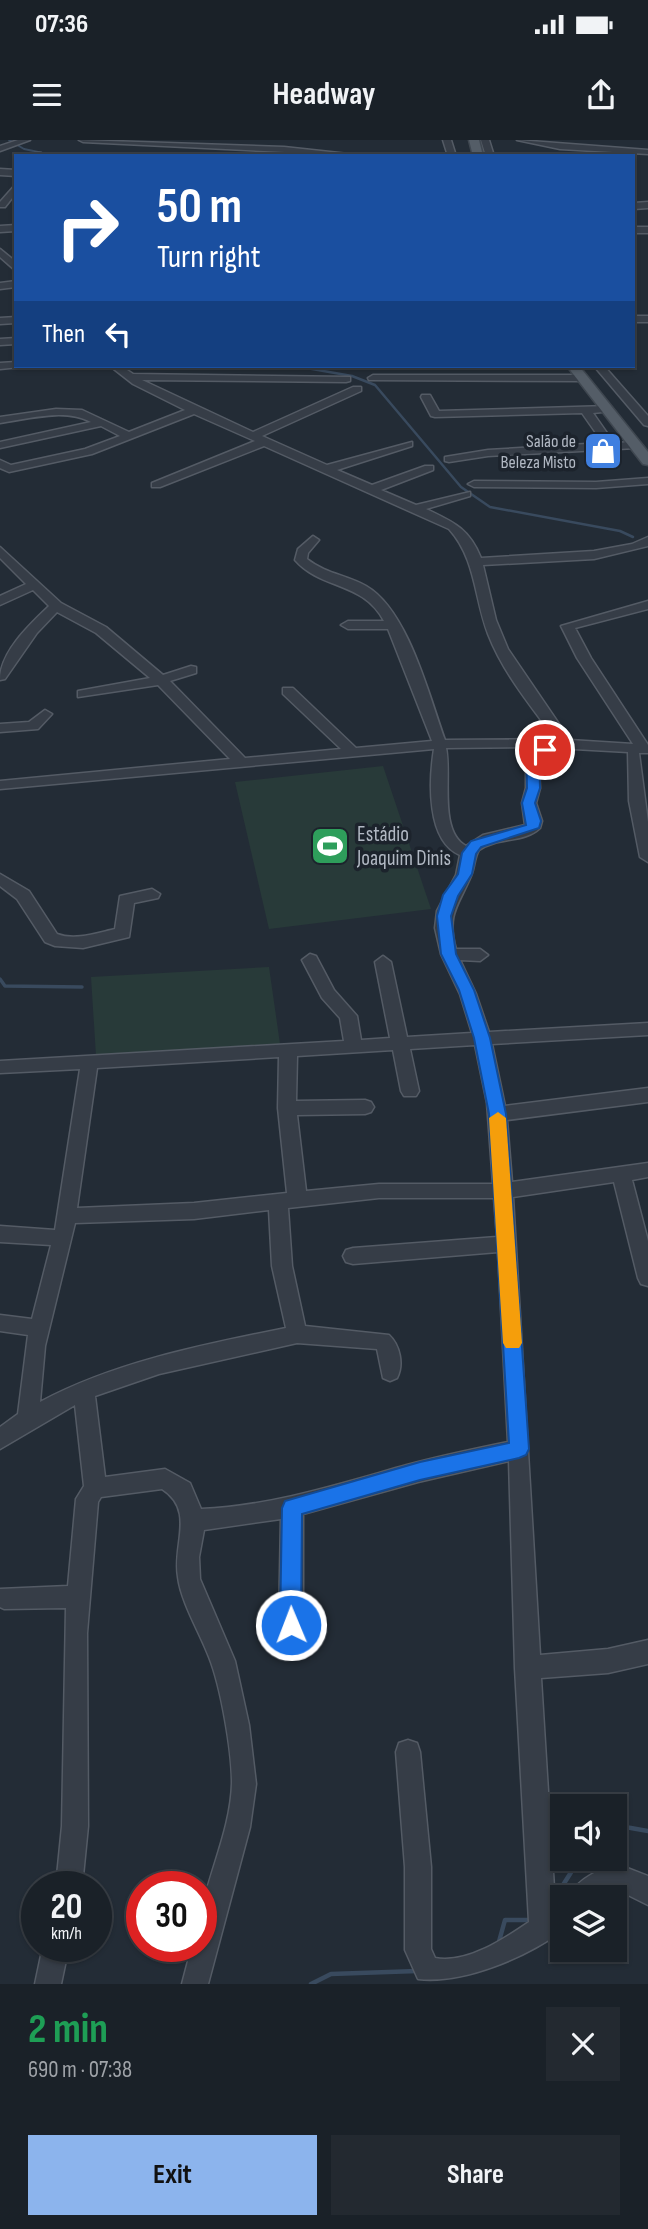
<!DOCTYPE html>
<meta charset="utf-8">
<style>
body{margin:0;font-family:"Sofia Sans Condensed",sans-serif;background:#232930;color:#f1f3f6;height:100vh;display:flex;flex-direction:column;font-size:26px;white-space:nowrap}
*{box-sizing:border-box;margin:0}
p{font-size:23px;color:#9fa3a8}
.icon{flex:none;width:38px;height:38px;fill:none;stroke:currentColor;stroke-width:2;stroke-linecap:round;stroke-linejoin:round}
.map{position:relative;height:1844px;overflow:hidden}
.sheet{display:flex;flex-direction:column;background:#1a2128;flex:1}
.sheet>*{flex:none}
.hud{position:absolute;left:14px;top:14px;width:621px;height:214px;border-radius:0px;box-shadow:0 2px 5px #0004,0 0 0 2px #383e45;background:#1a4fa0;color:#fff;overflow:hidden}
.controls{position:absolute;left:550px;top:1654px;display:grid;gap:14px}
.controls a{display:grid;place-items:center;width:77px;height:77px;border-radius:0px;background:#1a2128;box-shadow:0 2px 5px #0004,0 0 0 2px #383e45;font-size:35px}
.speed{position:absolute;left:21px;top:1731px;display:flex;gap:14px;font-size:35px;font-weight:700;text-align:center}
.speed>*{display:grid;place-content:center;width:91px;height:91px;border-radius:50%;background:#1a2128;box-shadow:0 2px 5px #0004,0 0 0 2px #383e45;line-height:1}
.speed small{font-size:18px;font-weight:400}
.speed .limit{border:10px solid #d22;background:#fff;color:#111}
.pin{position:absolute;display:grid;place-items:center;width:60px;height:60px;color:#fff;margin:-30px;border:4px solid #fff;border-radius:50%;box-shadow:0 2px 7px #0007}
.me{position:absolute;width:77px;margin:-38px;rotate:359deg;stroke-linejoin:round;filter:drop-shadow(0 0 5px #0008)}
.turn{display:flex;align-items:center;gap:24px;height:147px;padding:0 28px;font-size:32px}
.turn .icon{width:91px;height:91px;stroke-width:2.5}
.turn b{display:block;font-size:49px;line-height:60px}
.then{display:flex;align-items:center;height:66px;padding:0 28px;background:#0003;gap:14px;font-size:26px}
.round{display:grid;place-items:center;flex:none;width:74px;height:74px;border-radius:0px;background:#232930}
.head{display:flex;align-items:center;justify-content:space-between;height:119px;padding:0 28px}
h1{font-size:42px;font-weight:700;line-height:52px;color:#1e9e55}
.button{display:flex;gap:14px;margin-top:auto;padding:14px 28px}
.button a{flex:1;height:80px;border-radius:0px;background:#8cb4ed;color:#111;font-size:28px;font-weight:700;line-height:80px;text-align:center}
.button a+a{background:#232930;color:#f1f3f6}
.status{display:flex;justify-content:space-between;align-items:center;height:49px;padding:0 35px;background:#1a2128;direction:ltr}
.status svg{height:19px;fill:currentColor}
header{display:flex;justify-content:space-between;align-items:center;height:91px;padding:0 28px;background:#1a2128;font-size:32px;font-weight:700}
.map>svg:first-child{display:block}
</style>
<div class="status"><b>07:36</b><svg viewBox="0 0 49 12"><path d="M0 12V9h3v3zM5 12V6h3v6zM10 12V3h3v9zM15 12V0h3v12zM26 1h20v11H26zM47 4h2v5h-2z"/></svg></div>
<header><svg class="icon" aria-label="menu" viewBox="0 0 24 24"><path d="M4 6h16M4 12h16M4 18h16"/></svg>Headway<svg class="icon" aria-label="share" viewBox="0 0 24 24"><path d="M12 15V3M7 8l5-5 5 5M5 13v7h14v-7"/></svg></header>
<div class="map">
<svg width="648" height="1844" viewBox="0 0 648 1844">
<rect width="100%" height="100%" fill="#232c36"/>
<g fill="#283a39">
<path d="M383,626L431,769L269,789L235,642Z"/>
<path d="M269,827L280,904L96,916L91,837Z"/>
</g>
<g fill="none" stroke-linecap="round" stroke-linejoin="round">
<path stroke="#394a5e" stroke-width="2" d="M9,0L24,9L57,16"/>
<path stroke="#394a5e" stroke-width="2.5" d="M295,226L352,236L375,245L461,347L490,367L620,391L633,397"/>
<path stroke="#394a5e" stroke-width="3.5" d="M0,839L5,846L82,847"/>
<g stroke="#394a5e" stroke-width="4.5">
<path d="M614,1685L648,1691"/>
<path d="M553,1761L580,1718"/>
<path d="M498,1805L505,1780H531"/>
<path d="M311,1844L331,1834L417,1831"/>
</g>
<defs>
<g id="minor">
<path d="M18,0H30L0,11V6Z"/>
<path d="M79,0L284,7L367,16L83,2Z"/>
<path d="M443,0H451L456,16H448Z"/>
<path d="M481,0H489L494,16H486Z"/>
<path d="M517,0L648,10V14L560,9Z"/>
<path d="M35,13H41L42,16H34Z"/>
<path d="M0,29L16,30V36L0,35Z"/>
<path d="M16,44V53L5,67H0V62Z"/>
<path d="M648,62V68L634,69V63Z"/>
<path d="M16,85V91L0,92V86Z"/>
<rect x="634" y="87" width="14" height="6"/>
<path d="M0,109L16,122V131L0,117Z"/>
<path d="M16,141V147L0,149V143Z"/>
<rect x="634" y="176" width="14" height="6"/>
<path d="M16,177V183L0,184V178Z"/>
<path d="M16,198V204L0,205V199Z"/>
<path d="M16,222V226L20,227L0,229V223Z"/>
<path d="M110,226H121L133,234L350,237V241L346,242L142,240L253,292L353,247H361V251L262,296L327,325L412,302V306L337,330L372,345L425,326H433V330L381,350L416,365L470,352V356L426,369C453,382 469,388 481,418L594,411L632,404L648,397V406L594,419L483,425L496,480L508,509L570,600L633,604L577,518L561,486L648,461V469L575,488L591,518L648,605V613H639L648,682V722L640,717L629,661L628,612L538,607L540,648L536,663L542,681L540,688C525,703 497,697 479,710C474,718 475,727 471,736C459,765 446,774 456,809H480L488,815L480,821L460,820L476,854L489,892L648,883V895L492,904L505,966L648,948V962L507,980L512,1042L648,1023V1037L632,1040L648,1101V1146L641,1144L638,1138L614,1042L513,1057L540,1515L608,1509L648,1500V1524L608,1533L541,1538L555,1764L562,1761V1791C526,1817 465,1844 418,1839L405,1810V1727L396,1612L399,1603L408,1600L417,1603L420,1612L431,1727V1809L435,1818C467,1824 504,1799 529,1782L515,1528L509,1321L418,1342L303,1374V1485L299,1493L291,1496L283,1493L279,1485L281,1379L204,1390L199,1417L200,1439L235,1521L249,1585L256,1644L250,1687L208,1844H182L192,1806H201C201,1794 200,1780 202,1769C211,1728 231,1686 232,1643C232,1611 221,1547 209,1517C200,1493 181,1462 178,1437C172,1405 196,1371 162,1349L101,1357L98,1362L87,1493L88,1686L82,1746H56L62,1686L66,1468L4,1469L0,1467V1449L68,1446L76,1359L84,1346L75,1265L0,1309V1287L18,1274L28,1195L0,1191V1175L32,1179L51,1105L0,1102V1086L55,1090L80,929L0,933V921L344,901L340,878L322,858L302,820L310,814L316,816L334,850L357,876L361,900L390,898L375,822L383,816L391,822L407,897L472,893L460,854L441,814L435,788L437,771L456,735L460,715C426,701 429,640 434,609L0,649V641L230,619L158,545L78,557V551L150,538L96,493L57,472L37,493L5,539L0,540C0,512 29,485 49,466L33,450L0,465V456L26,444L0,418V407L61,463L106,487L163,535L191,526L196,527V533L170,541L245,618L341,609L283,554V548H293L356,608L432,601L388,489H348L341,485L348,481H384C363,441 321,450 295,420L298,409L313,396L319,400L308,413L307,419C326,434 347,435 366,446C408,470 429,556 445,600L555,599C531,566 503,533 488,494C474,457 476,419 449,389L264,306L160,347H152V343L255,301L194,274L92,314L9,332L0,328V320L11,325L85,309L120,296L101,286L0,308V302L91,282C64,268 29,279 0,283V277L56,269L82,270L129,292L185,270L133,244ZM526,607V648L522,663L525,685L483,695L466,706C438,691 452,634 446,608ZM475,905L487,963L493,1044H379L306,1051L297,975L365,974L371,972L374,967L371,962L365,960L296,961L297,916L393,910L401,951L404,956H416L419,951L410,909ZM279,917L278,968L287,1053L194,1063L77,1068L97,928ZM379,1058H494L497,1097L353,1108L346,1110L343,1116L346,1122L353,1124L498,1112L508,1302C474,1309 440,1316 407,1325C339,1344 272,1366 201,1369L190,1343L165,1329L105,1337L95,1256L159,1234L297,1203L377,1209L383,1238L390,1241L397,1238C404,1225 400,1205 389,1195L305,1186L292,1126L288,1068ZM269,1070L272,1126L286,1188C202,1205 115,1222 40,1262L45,1206L75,1083L194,1079Z"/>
<path d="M594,226H604L648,276V286L644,285Z"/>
<path d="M373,235H582L587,238L582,241L369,240L368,238Z"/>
<path d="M422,255H430L439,271L608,266L613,269L612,271L593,273L614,303L636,302L642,305L636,308L488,316L449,322L445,321V317L488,310L603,303L582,273L435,277L431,276L421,257Z"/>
<path d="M648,338V344L596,348L474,347L468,344L474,341L596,342Z"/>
<path d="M45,570L52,574L38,589L0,592V584L29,582Z"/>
<path d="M0,734L29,751L57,794C75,801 97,793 115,789L120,756L152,749L160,754L158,758L134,763L129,797L83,808L55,806L45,802L17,759L0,746Z"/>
<path d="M622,1726L648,1736V1765L622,1752L604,1757H569C577,1739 602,1726 622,1726Z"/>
<path d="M43,1806H69L61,1844H35Z"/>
</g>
<g id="major">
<path d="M469,0H479L483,16H473Z"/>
<path d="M567,226H579L648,312V325L643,324Z"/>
</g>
</defs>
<use href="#minor" stroke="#545b65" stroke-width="3"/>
<use href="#major" stroke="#3f4750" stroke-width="3"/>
<use href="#minor" fill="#363d47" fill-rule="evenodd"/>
<use href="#major" fill="#545d67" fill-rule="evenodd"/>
</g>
<path fill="#1a73e8" stroke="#114b97" stroke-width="2" d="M532,605L551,610L539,613L540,648L535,663L541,681L539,688L481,707L476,714L472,734L458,756L451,776L456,814L474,850L490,898L506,974L529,1309L526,1315L519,1318L420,1340L302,1374L301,1485L298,1493L291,1496L283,1493L280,1485L282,1368L285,1361L420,1322L509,1303L489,974L474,898L459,850L441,814L437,776L443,755L458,734L462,713L471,701L526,685L522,663L527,648L526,609Z"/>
<path fill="#f59e0b" d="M498,972L506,978L522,1203L519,1208H506L503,1203L489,978Z"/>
<defs>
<symbol id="shop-square" viewBox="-11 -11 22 22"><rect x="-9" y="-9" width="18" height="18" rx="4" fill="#3f7fe0" stroke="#1c232c"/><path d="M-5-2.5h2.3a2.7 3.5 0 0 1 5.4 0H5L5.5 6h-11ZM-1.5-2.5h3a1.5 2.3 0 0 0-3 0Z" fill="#fff"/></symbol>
<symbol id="stadium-square" viewBox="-11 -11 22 22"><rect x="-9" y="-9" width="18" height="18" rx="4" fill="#2e9e5b" stroke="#1c232c"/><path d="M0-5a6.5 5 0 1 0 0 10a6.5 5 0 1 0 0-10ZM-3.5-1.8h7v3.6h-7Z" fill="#fff"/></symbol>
</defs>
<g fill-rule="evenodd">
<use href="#shop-square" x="581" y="289" width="44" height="44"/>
<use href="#stadium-square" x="308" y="684" width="44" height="44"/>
</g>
<g text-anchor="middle" stroke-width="7" stroke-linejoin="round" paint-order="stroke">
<g font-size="18" fill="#b1b8c3" stroke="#1c232c" text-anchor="end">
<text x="576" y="307">Salão de<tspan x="576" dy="21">Beleza Misto</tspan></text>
</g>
<g font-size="21" fill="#b1b8c3" stroke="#1c232c" text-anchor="start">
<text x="357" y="701">Estádio<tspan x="357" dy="24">Joaquim Dinis</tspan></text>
</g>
</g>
</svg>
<div class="controls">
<a><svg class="icon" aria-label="sound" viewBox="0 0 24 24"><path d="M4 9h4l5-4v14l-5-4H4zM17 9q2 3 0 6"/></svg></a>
<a><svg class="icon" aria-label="layers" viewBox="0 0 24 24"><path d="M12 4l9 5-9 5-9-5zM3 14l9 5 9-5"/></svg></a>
</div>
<div class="speed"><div>20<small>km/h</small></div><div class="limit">30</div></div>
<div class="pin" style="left:545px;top:610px;background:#d93025"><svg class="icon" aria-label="arrive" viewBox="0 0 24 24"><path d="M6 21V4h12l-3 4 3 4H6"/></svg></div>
<svg class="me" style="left:291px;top:1485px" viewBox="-20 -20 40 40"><circle r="17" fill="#1a73e8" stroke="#fff" stroke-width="3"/><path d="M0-11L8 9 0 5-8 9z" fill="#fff"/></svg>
<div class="hud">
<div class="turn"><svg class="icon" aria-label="right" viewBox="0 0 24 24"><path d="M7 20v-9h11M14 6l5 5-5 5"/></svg><div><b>50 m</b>Turn right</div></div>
<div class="then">Then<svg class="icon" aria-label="left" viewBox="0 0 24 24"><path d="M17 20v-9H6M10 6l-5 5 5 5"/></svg></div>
</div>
</div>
<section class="sheet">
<div class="head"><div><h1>2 min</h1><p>690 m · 07:38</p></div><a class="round"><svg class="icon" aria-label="close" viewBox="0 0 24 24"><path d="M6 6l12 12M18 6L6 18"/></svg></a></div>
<div class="button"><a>Exit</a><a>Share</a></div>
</section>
